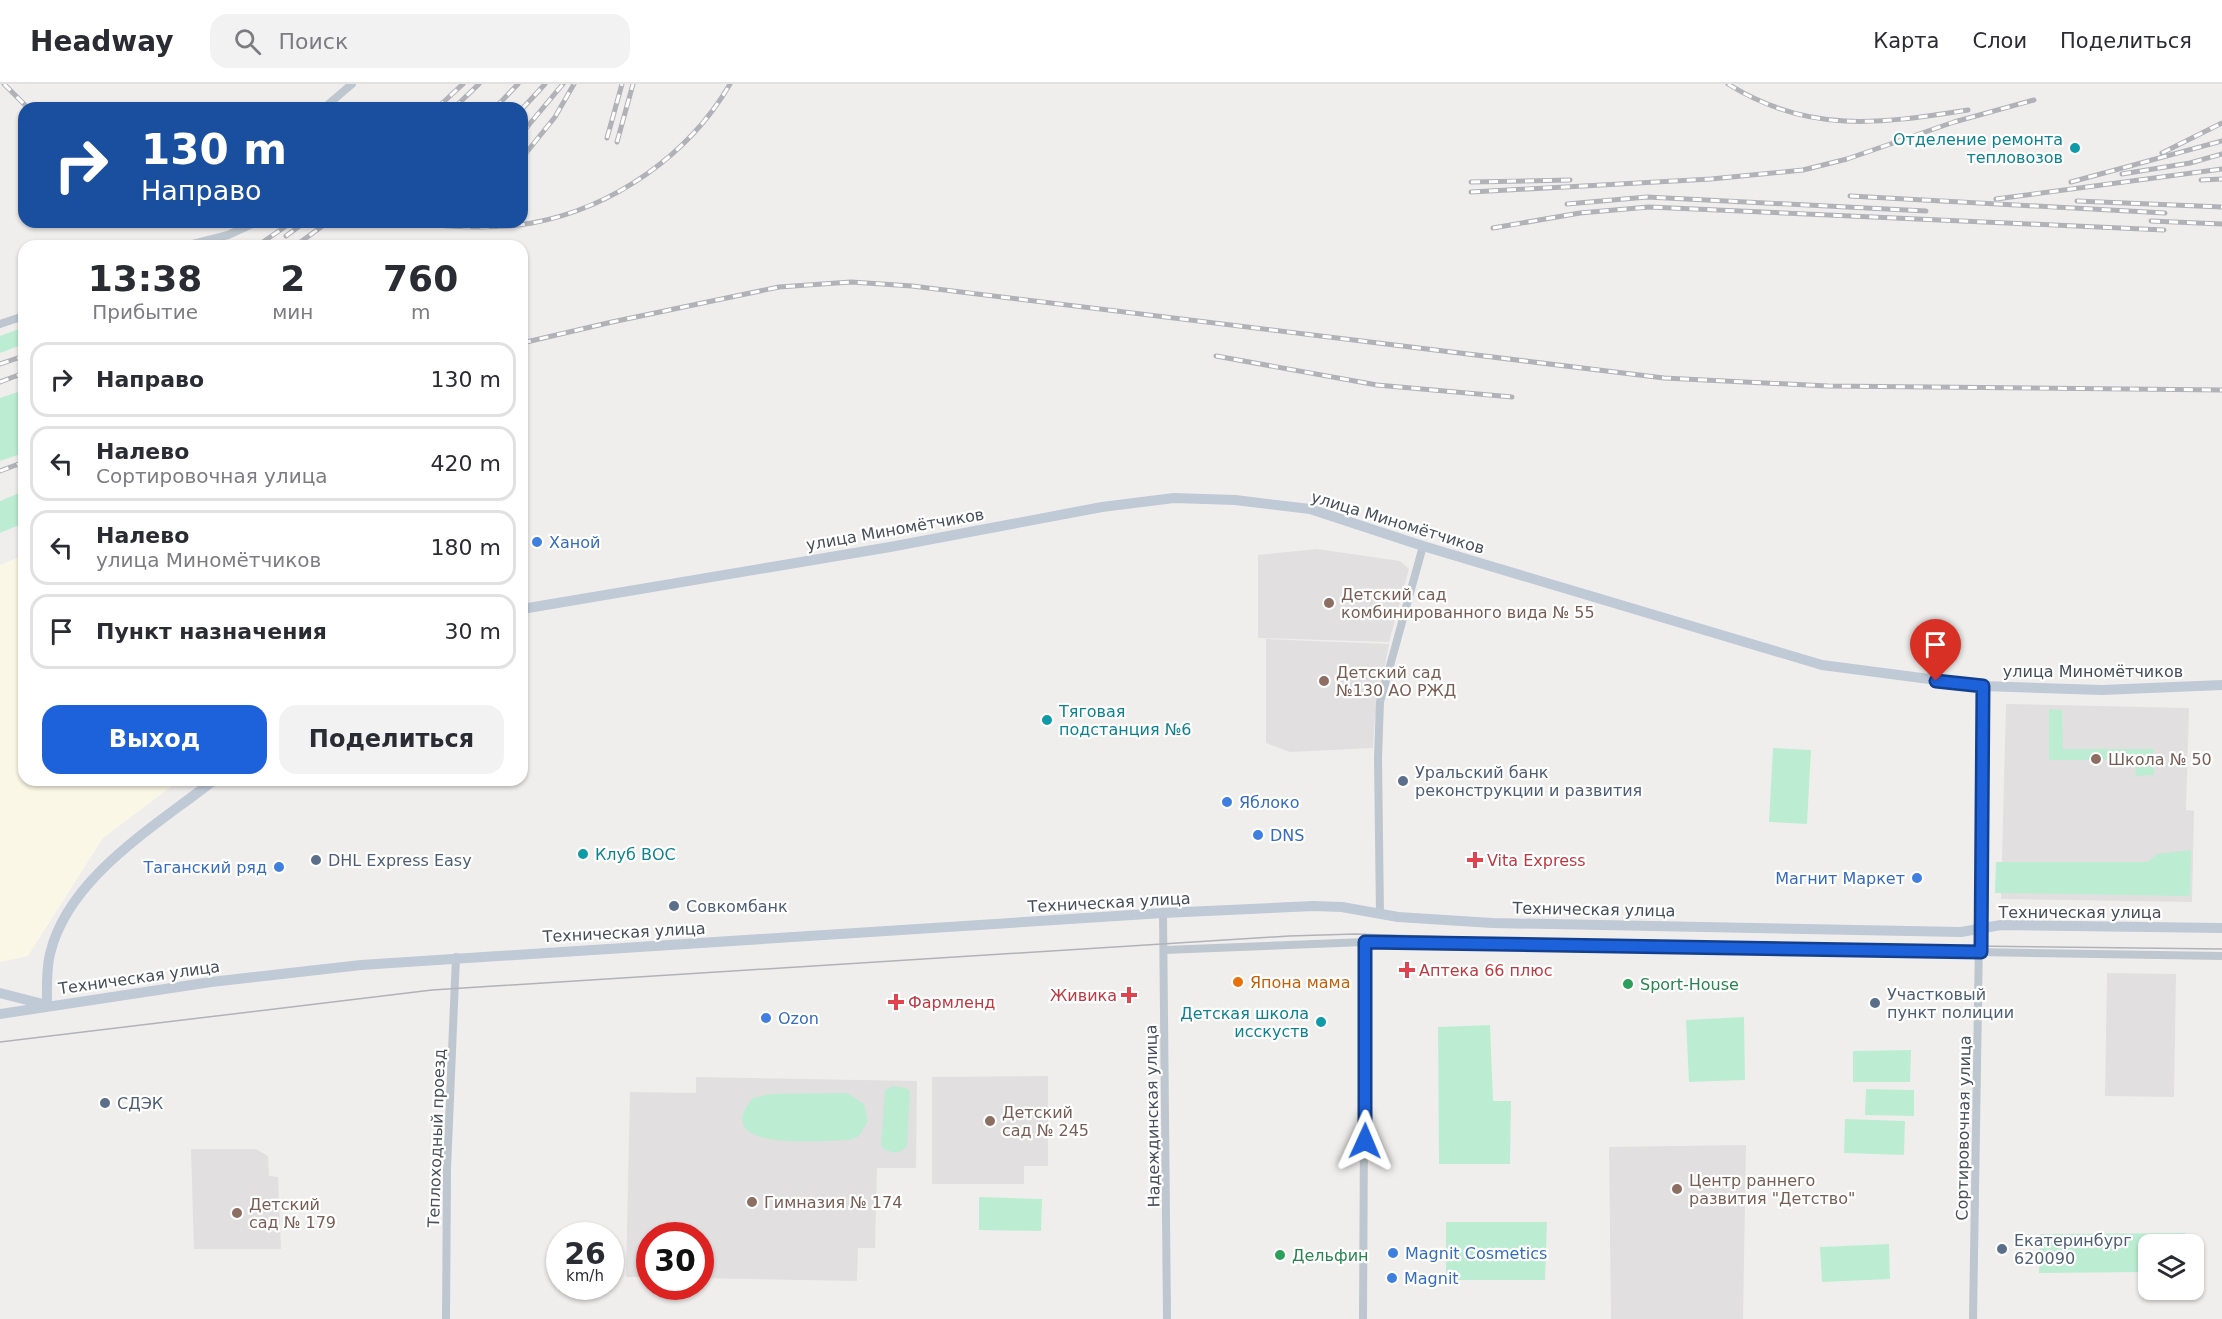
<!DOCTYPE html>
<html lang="ru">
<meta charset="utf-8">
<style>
body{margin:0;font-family:"DejaVu Sans",sans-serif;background:#f2f2f3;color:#2b2b33;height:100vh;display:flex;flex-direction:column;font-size:22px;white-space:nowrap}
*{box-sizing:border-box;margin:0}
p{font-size:20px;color:#7c7c81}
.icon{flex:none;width:33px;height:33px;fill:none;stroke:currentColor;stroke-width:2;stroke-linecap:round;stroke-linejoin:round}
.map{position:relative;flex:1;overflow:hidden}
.drawer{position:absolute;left:18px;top:156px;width:510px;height:546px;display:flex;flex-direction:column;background:#fff;border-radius:18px;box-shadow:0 2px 4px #0004}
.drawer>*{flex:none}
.banner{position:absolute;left:18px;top:18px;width:510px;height:126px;border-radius:18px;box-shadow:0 2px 4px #0004;background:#1a4fa0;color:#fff;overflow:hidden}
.buttons{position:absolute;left:2138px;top:1150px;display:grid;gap:12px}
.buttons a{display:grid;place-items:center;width:66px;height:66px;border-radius:12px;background:#fff;box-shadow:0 2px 4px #0004;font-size:30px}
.speed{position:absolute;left:546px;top:1138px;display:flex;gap:12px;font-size:30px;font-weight:700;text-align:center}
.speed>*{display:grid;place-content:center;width:78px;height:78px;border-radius:50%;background:#fff;box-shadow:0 2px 4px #0004;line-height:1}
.speed small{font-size:15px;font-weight:400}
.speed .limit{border:9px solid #d22;background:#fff;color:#111}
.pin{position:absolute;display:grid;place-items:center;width:51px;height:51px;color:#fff;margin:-62px -26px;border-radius:50% 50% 50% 0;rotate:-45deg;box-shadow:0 0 6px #0007}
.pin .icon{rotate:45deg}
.me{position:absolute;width:66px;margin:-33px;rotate:1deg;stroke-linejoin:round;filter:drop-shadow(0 0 4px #0008)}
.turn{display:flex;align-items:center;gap:21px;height:126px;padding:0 24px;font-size:27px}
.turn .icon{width:78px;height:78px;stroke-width:2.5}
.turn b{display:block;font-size:42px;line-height:51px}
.eta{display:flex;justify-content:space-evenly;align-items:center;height:102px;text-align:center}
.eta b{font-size:36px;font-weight:800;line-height:42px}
.primary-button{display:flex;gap:12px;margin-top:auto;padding:12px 24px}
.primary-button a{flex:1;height:69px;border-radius:18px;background:#1d62db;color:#fff;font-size:24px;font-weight:800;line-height:69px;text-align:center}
.primary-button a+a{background:#f2f2f3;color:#2b2b33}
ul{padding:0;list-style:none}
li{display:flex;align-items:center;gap:18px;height:75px;margin:0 12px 9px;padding:0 12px;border:3px solid #e1e1e2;border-radius:18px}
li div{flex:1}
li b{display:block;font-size:22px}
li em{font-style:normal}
header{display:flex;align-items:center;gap:36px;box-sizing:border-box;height:84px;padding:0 30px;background:#fff;border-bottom:2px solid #e1e1e2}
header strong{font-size:28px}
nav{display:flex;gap:33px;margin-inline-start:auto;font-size:21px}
.search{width:420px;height:54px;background:#f2f2f3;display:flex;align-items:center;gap:15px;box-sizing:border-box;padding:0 21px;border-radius:18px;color:#7c7c81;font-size:22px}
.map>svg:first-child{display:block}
</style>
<header>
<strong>Headway</strong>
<div class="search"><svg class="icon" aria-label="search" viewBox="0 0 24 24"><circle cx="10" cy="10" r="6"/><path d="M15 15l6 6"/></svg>Поиск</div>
<nav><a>Карта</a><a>Слои</a><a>Поделиться</a></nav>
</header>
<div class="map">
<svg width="2222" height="1235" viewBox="0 0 2222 1235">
<rect width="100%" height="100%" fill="#f0eeed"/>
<path fill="#fbf7e6" d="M24,471V696H180L103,754L28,872L0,878V481Z"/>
<g fill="#e1dfdf">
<path d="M1317,465L1400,477L1409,485L1389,558L1258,554V471Z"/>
<path d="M1266,555L1389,560L1375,634L1373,664L1290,668L1266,659Z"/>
<path d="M2006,620L2189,624L2186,726L2194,727L2192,818L2001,815Z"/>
<path d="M2107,889L2176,890L2174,1013L2105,1012Z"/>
<path d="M1048,992V1082H1024V1100H932V993Z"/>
<path d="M696,993L917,997L916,1084H877L875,1164H858L857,1197L701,1194L700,1152H650L649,1193H626L630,1008L696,1009Z"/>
<path d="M1746,1061L1743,1235H1611L1609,1063Z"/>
<path d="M191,1065H256L268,1072L269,1092L278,1093L281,1165H194Z"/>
</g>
<g fill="#bcedd3">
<path d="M24,243V260L0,269V252Z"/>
<path d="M24,306V369L0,377V314Z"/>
<path d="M24,407V439L0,449V417Z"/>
<path d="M2049,625L2062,626L2063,665H2154V691L2136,692L2135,676H2049Z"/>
<path d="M1773,664L1811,666L1807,740L1769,738Z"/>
<path d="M2191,766L2190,812L1995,809L1996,778H2147L2158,770Z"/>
<path d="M1744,933L1745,996L1689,998L1686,936Z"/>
<path d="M1490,941L1493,1017H1511L1510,1080H1439L1438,943Z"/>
<path d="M1911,966L1910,998H1853V967Z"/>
<path d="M893,1002L906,1004L910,1008L907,1062C901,1071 887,1070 881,1061L885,1006Z"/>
<path d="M1866,1005L1914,1006V1032L1865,1031Z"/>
<path d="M847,1009L864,1020L868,1037L859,1052L850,1056C826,1056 706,1069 753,1014L770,1010Z"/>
<path d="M1845,1035L1905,1037L1904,1071L1844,1069Z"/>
<path d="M979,1113L1042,1115L1041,1147L979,1146Z"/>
<path d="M1446,1138H1547L1545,1196H1446Z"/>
<path d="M2185,1149V1161H2148V1188L2039,1189L2040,1150Z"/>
<path d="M1889,1160L1890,1195L1822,1198L1820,1163Z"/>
</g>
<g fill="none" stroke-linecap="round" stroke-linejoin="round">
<g stroke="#bec7cf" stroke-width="8">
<path d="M324,24L352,0"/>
<path d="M185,162L228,151L257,138"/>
<path d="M0,240L24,232"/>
<path d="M1163,829L1167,1235"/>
<path d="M1380,830L1378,674L1380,618L1423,462"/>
<path d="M1164,866L1365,858L2222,872"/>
<path d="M446,1235L447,1085L456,873"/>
<path d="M1363,1235L1365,858"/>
<path d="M1973,1235L1983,602"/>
</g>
<g stroke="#c0c9d6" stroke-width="10">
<path d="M522,525L890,463L1102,423L1174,414L1235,416L1310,425L1423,462L1822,581L1983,602L2102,606L2222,601"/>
<path d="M0,909L43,920"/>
<path d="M47,921C47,904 46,886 50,870C68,793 156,742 214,696"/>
<path d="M0,930L211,898L361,881L1163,829L1313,822L1342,823L1398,833L1492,839L1961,848L2001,841L2222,844"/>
</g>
<path stroke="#b0b2b8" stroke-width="1.5" d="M0,958L432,906L1289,852L1355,850L1621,858L2222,865"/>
<defs>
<g id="rail">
<path d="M4,0L28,24"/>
<path d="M1728,0C1808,50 1880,40 1968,26"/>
<path d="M437,24L463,0"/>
<path d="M454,24L479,0"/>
<path d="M495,24L518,0"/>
<path d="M522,25L545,0"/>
<path d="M522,49L563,0"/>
<path d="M607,54L622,0"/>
<path d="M617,58L633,0"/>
<path d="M2162,69L2222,39"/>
<path d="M522,74L555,33L574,0"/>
<path d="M2122,90L2190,79L2222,70"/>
<path d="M2201,96L2222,95"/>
<path d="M1471,98L1570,96"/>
<path d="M2071,98L2222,57"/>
<path d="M1471,108L1711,95L1803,86L1847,75L1954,38L2034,16"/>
<path d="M1850,112L2165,129"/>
<path d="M1996,115L2222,85"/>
<path d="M2077,117L2222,123"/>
<path d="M1567,120L1647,113L1926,127"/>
<path d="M2151,137L2222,140"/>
<path d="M408,138C449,143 492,146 532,139C613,124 689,71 730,0"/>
<path d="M1493,144L1580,129L1649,123L2164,146"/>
<path d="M286,152L305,138"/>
<path d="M257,162L292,138"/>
<path d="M295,162L328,138"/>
<path d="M522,259L612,238L779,203L851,198L912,202L1664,294L1828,302L2222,306"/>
<path d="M1216,272L1377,301L1512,313"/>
<path d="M0,280L24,272"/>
<path d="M0,298L24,289"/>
<path d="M0,387L24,378"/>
</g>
</defs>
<use href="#rail" stroke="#b0b2b8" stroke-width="5"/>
<use href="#rail" stroke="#fff" stroke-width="3" stroke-dasharray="9" stroke-linecap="butt"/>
</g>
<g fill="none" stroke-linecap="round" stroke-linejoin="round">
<defs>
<path id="route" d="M1365,1057V858L1981,868L1983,602L1936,597"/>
</defs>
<use href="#route" stroke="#13408e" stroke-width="15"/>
<use href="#route" stroke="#1d62db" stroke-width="10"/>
</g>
<g fill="#0f9aa8" stroke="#fff" stroke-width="2">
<circle cx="2075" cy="64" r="6"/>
<circle cx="1047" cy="636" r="6"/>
<circle cx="583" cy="770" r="6"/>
<circle cx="1321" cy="938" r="6"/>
</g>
<g fill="#3f7fe0" stroke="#fff" stroke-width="2">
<circle cx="537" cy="458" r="6"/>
<circle cx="1227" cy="718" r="6"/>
<circle cx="1258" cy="751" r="6"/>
<circle cx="279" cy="783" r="6"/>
<circle cx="1917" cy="794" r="6"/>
<circle cx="766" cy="934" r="6"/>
<circle cx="1393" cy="1169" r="6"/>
<circle cx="1392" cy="1194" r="6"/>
</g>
<g fill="#8d6e63" stroke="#fff" stroke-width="2">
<circle cx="1329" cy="519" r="6"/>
<circle cx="1324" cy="597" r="6"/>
<circle cx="2096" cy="675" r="6"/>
<circle cx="990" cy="1037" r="6"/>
<circle cx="1677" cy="1105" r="6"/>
<circle cx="752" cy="1118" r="6"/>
<circle cx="237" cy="1129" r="6"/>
</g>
<g fill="#5c6f8a" stroke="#fff" stroke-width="2">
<circle cx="1403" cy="697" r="6"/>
<circle cx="316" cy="776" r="6"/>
<circle cx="674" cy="822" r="6"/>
<circle cx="1875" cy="919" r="6"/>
<circle cx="105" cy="1019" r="6"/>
<circle cx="2002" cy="1165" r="6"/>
</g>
<g fill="#e0444e" stroke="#fff" stroke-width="2">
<path d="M1472 767h6v6h6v6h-6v6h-6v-6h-6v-6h6z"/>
<path d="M1404 877h6v6h6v6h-6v6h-6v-6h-6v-6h6z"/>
<path d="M1126 902h6v6h6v6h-6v6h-6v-6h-6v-6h6z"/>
<path d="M893 909h6v6h6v6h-6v6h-6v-6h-6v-6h6z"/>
</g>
<circle fill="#e8710a" stroke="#fff" stroke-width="2" cx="1238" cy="898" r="6"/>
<g fill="#2e9e5b" stroke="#fff" stroke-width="2">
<circle cx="1628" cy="900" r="6"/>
<circle cx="1280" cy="1171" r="6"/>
</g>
<g text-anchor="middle" stroke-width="4.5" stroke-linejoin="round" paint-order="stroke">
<g font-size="16" fill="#0d838f" stroke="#fff" text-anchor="end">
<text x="2063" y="61">Отделение ремонта<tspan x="2063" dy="18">тепловозов</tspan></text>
<text x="1059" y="633" text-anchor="start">Тяговая<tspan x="1059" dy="18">подстанция №6</tspan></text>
<text x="595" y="776" text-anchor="start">Клуб ВОС</text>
<text x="1309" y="935">Детская школа<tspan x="1309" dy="18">исскуств</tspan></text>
</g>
<g font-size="16" fill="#464f5a" stroke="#fff">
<text transform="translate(1398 438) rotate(17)" y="6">улица Миномётчиков</text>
<text transform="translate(895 445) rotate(-10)" y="6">улица Миномётчиков</text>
<text x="2093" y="593">улица Миномётчиков</text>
<text transform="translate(1109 818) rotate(-3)" y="6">Техническая улица</text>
<text transform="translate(1594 825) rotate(1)" y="6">Техническая улица</text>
<text x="2080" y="834">Техническая улица</text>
<text transform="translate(624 848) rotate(-3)" y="6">Техническая улица</text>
<text transform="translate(139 893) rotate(-8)" y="6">Техническая улица</text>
<text transform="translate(1152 1032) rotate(-91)" y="6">Надеждинская улица</text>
<text transform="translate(1963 1044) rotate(-89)" y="6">Сортировочная улица</text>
<text transform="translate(436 1054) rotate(-88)" y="6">Теплоходный проезд</text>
</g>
<g font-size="16" fill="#366cbe" stroke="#fff" text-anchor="start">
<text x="549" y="464">Ханой</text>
<text x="1239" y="724">Яблоко</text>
<text x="1270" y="757">DNS</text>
<text x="267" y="789" text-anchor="end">Таганский ряд</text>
<text x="1905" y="800" text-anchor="end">Магнит Маркет</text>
<text x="778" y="940">Ozon</text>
<text x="1405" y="1175">Magnit Cosmetics</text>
<text x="1404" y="1200">Magnit</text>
</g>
<g font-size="16" fill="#785e54" stroke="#fff" text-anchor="start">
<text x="1341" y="516">Детский сад<tspan x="1341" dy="18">комбинированного вида № 55</tspan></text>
<text x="1336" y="594">Детский сад<tspan x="1336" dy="18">№130 АО РЖД</tspan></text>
<text x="2108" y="681">Школа № 50</text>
<text x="1002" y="1034">Детский<tspan x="1002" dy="18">сад № 245</tspan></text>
<text x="1689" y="1102">Центр раннего<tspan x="1689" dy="18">развития "Детство"</tspan></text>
<text x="764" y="1124">Гимназия № 174</text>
<text x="249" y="1126">Детский<tspan x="249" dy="18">сад № 179</tspan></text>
</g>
<g font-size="16" fill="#4e5e75" stroke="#fff" text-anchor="start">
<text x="1415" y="694">Уральский банк<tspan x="1415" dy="18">реконструкции и развития</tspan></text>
<text x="328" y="782">DHL Express Easy</text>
<text x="686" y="828">Совкомбанк</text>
<text x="1887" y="916">Участковый<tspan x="1887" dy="18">пункт полиции</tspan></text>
<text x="117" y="1025">СДЭК</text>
<text x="2014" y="1162">Екатеринбург<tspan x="2014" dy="18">620090</tspan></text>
</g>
<g font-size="16" fill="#be3a42" stroke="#fff" text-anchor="start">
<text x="1487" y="782">Vita Express</text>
<text x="1419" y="892">Аптека 66 плюс</text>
<text x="1117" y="917" text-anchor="end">Живика</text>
<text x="908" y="924">Фармленд</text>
</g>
<g font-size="16" fill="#c56008" stroke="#fff" text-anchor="start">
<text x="1250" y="904">Япона мама</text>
</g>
<g font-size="16" fill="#27864d" stroke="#fff" text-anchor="start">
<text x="1640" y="906">Sport-House</text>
<text x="1292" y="1177">Дельфин</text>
</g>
</g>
</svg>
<div class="buttons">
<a><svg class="icon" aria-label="layers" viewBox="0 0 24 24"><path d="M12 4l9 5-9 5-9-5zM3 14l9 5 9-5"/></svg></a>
</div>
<div class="speed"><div>26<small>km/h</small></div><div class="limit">30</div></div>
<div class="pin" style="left:1936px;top:597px;background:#d93025"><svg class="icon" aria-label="arrive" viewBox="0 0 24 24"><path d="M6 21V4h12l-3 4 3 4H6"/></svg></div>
<svg class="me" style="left:1365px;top:1057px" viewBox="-20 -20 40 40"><path d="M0-17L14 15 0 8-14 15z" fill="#1d62db" stroke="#fff" stroke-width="4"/></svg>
<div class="banner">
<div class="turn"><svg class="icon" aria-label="right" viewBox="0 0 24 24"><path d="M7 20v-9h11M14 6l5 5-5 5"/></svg><div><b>130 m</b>Направо</div></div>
</div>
<section class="drawer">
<div class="eta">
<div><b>13:38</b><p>Прибытие</p></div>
<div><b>2</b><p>мин</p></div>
<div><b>760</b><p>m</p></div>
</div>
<ul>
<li><svg class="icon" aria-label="right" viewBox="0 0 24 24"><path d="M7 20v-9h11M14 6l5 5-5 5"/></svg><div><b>Направо</b></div><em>130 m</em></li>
<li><svg class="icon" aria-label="left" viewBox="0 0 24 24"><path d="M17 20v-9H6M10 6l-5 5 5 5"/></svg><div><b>Налево</b><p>Сортировочная улица</p></div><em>420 m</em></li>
<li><svg class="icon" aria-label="left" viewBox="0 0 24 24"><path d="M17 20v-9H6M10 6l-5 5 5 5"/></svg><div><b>Налево</b><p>улица Миномётчиков</p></div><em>180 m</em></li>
<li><svg class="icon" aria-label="arrive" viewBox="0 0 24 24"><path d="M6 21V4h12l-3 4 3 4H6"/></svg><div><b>Пункт назначения</b></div><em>30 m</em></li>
</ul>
<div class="primary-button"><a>Выход</a><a>Поделиться</a></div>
</section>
</div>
